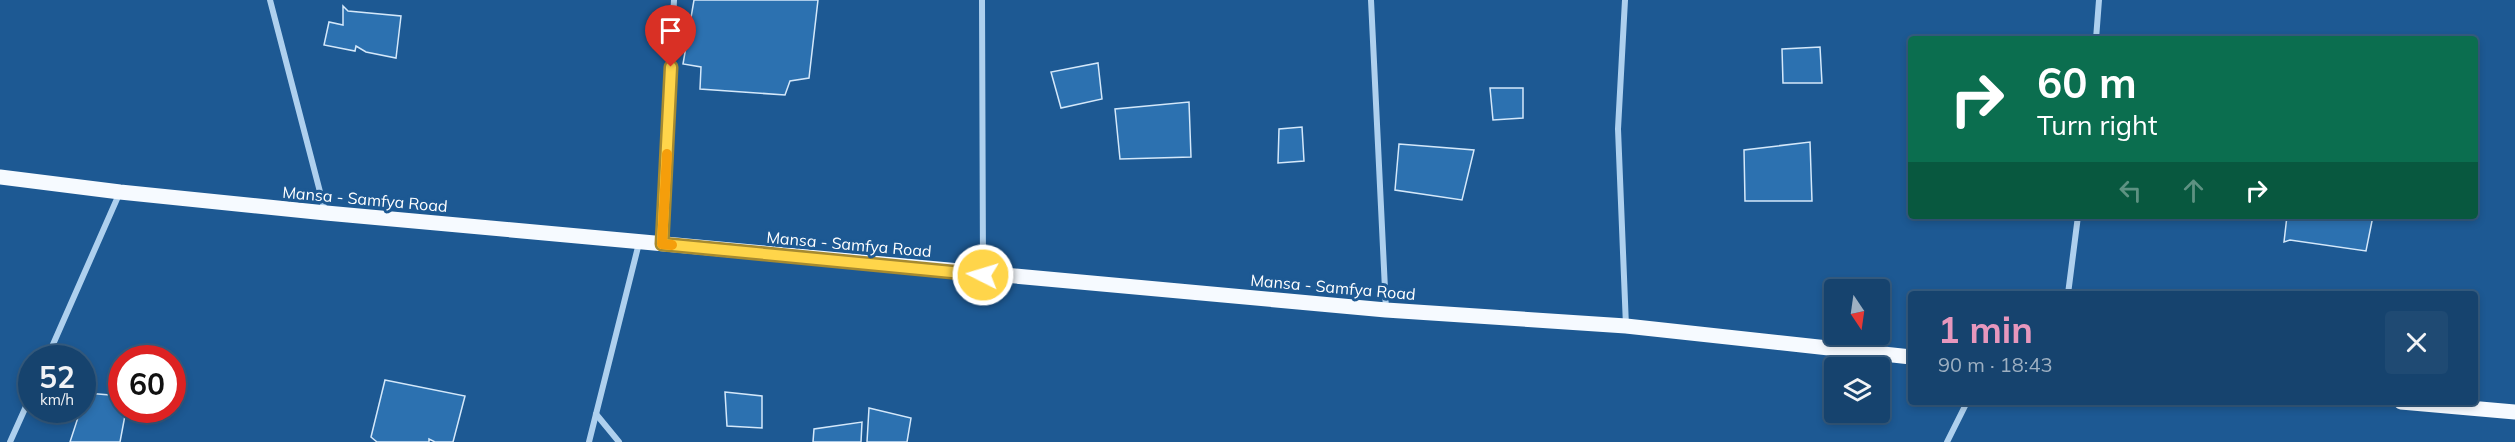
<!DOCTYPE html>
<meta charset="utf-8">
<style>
body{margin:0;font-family:Mulish,sans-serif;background:#1f4a73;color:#f1f3f6;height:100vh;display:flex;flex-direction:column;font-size:22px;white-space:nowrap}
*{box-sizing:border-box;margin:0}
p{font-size:20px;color:#9eb0c2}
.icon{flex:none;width:33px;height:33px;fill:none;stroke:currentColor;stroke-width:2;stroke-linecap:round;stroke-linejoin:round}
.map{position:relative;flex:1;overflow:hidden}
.drawer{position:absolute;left:1908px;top:291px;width:570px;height:114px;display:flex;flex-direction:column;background:#16436e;border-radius:6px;box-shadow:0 3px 9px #0003,0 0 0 2px #355c81}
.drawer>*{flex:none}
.hud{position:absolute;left:1908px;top:36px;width:570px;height:183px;border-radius:6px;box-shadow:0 3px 9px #0003,0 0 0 2px #355c81;background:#0b6e4f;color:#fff;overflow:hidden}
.needle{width:39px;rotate:167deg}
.tools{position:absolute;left:1824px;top:279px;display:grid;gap:12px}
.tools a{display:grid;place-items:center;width:66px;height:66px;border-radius:6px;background:#16436e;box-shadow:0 3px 9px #0003,0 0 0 2px #355c81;font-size:30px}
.speed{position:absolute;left:18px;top:345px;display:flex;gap:12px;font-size:30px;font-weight:700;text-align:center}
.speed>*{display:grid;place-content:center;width:78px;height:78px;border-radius:50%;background:#16436e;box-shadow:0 3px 9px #0003,0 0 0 2px #355c81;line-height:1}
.speed small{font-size:15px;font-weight:400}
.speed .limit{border:9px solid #d22;background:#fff;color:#111}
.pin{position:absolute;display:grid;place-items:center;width:51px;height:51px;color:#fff;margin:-62px -26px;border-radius:50% 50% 50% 0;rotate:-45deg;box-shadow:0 0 6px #0007}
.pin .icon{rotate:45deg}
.me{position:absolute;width:66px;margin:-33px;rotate:275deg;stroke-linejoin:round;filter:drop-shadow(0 0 4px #0008)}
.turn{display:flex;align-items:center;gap:21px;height:126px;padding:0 30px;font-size:27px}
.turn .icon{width:78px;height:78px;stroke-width:2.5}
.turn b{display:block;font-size:42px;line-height:51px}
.lanes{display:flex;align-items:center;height:57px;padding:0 30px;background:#0003;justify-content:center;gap:30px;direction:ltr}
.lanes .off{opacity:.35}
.round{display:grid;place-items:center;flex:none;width:63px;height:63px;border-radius:6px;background:#1f4a73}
.head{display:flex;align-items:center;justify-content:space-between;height:102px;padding:0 30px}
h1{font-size:36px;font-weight:700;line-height:45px;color:#e797bd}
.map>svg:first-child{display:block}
</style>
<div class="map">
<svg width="2515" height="442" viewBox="0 0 2515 442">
<rect width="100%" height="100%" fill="#1d5993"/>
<g fill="#2c71b0" stroke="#d4e8fa" stroke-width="1.5">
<path d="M694,0H818L809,78L790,81L785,95L700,89L701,67L683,64Z"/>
<path d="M343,6L348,11L401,16L396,58L366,52L356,46L355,51L324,45L329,22L343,25Z"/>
<path d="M1820,47L1822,83H1783L1782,49Z"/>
<path d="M1098,63L1102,99L1061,108L1051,72Z"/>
<path d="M1490,88H1523V118L1493,120Z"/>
<path d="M1189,102L1191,157L1120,159L1115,109Z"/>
<path d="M1302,127L1304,161L1278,163L1279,129Z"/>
<path d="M1810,142L1812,201H1745L1744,150Z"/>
<path d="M1399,144L1474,150L1462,200L1395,190Z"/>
<path d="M2287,216H2373L2366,251L2290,240L2284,242Z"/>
<path d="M385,380L465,396L453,442H435L429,439V442H377L371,437Z"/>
<path d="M725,392L762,396V428L727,426Z"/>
<path d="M86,393L122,396V410H126L120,442H70Z"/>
<path d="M869,408L911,418L907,442H867Z"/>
<path d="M862,422L861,442H813L814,429Z"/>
</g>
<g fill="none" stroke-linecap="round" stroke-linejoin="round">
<g stroke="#aed0ee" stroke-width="6">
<path d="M270,0L325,211"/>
<path d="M982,0L983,271"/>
<path d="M1371,0L1386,310"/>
<path d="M1625,0L1618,129L1626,326"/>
<path d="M2096,39L2099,0"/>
<path d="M662,242L674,0"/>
<path d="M2068,294L2078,216"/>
<path d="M47,358L120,192"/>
<path d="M596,414L619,442"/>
<path d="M10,442L32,393"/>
<path d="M589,442L639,243"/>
<path d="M1947,442L1967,402"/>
</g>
<g stroke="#f6faff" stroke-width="15">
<path d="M0,177L120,192L326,213L1386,310L1626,326L1911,357"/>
<path d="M2401,402L2515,412"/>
</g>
</g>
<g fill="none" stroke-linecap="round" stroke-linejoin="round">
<defs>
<path id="route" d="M671,67L662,244L983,275"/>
</defs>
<use href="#route" stroke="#a68a30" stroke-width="15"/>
<use href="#route" stroke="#ffd54a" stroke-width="10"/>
<path stroke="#f59e0b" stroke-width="10" d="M667,154L662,244L672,245"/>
</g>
<g text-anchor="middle" stroke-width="6" stroke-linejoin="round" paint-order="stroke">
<g font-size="16" fill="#fff" stroke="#1d5993">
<text transform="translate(365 199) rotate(5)" y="6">Mansa - Samfya Road</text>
<text transform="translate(849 244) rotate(5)" y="6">Mansa - Samfya Road</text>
<text transform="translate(1333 287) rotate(5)" y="6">Mansa - Samfya Road</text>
</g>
</g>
</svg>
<div class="tools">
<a><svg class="needle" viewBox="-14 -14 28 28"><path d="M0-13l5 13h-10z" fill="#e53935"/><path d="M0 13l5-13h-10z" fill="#9eb0c2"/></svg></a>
<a><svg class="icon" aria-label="layers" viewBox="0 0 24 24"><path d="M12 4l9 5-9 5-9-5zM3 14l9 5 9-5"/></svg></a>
</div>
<div class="speed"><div>52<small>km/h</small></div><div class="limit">60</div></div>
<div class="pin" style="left:671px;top:67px;background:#d93025"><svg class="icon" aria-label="arrive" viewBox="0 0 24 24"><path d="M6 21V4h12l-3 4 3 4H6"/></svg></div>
<svg class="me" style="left:983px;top:275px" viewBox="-20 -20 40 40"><circle r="17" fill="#ffd54a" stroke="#fff" stroke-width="3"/><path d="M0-11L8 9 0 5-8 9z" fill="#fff"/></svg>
<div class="hud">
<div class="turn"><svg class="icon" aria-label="right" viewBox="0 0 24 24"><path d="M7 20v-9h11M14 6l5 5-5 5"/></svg><div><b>60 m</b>Turn right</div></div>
<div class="lanes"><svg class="icon off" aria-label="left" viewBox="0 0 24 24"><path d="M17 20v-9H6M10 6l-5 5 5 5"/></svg><svg class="icon off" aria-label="ahead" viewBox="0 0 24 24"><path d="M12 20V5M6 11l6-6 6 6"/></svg><svg class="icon" aria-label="right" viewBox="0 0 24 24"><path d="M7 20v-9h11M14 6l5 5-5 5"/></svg></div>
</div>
<section class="drawer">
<div class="head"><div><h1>1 min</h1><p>90 m · 18:43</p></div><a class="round"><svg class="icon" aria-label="close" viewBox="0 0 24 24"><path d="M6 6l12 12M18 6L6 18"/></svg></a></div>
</section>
</div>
